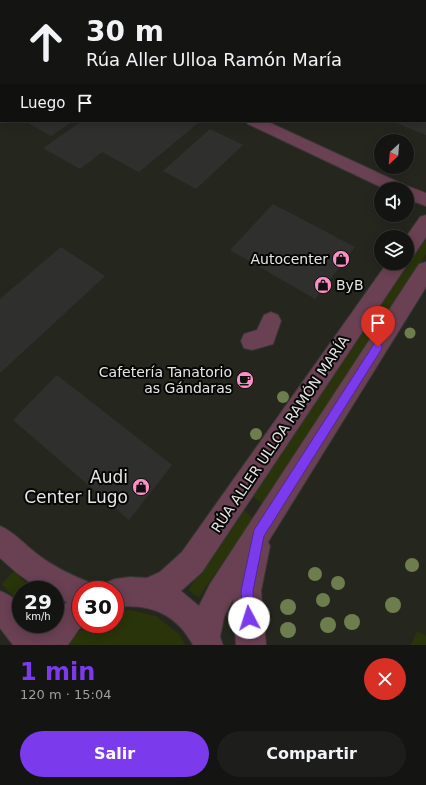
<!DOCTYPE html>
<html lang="es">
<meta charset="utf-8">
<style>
body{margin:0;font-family:"DejaVu Sans",sans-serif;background:#1d1e1c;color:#f1f3f6;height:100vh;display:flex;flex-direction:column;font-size:15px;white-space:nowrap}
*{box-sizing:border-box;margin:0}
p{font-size:13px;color:#9d9fa0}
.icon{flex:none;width:22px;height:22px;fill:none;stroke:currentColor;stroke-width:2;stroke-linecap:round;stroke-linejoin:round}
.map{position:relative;height:645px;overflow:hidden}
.details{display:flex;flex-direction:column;background:#141513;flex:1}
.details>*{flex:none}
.hud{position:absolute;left:0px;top:0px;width:426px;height:122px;box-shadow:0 2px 10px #0003,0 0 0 1px #333433;background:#141513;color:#f1f3f6;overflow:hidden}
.needle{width:26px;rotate:206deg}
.fabs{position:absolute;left:374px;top:134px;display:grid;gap:8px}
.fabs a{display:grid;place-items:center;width:40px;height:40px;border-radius:50%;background:#141513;box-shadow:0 2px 10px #0003,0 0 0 1px #333433;font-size:20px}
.speed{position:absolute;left:12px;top:581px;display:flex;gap:8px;font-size:20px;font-weight:700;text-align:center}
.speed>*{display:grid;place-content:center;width:52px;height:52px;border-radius:50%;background:#141513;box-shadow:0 2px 10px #0003,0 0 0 1px #333433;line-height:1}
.speed small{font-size:10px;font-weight:400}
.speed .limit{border:6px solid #d22;background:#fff;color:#111}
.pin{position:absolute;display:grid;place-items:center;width:34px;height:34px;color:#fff;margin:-41px -17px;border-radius:50% 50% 50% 0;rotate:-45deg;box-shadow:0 0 4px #0007}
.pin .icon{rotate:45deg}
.me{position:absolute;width:44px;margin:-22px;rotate:355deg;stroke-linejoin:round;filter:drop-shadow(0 0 3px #0008)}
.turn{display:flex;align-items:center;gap:14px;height:84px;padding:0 20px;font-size:18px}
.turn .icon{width:52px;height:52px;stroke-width:2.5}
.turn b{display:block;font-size:28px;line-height:34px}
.then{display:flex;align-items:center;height:38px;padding:0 20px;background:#0003;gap:8px;font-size:15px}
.round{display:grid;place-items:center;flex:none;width:42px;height:42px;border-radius:21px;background:#1d1e1c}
.overview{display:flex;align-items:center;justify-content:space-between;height:68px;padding:0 20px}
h1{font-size:24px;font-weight:800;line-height:30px;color:#7c3aed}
.primary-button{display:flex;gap:8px;margin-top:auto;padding:8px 20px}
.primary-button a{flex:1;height:46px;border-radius:24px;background:#7c3aed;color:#fff;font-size:16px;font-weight:800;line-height:46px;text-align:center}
.primary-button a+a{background:#1d1e1c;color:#f1f3f6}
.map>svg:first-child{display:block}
</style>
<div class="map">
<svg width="426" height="645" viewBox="0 0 426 645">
<rect width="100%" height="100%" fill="#1b1c19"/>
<path fill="#25271f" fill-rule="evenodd" d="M0,0H426V645H0ZM1,1H425V121H1ZM381,141H407V167H381ZM381,189H407V215H381ZM381,237H407V263H381ZM21,590H55V624H21ZM81,590H115V624H81Z"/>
<g fill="#29340a">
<path d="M426,235V254L263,504L251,495Z"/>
<path d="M242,509L254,519L199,597L189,591L191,585Z"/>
<path d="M14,571L32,590H21V605L2,584Z"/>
<path d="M129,610L156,616L180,635L185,645H68C83,623 91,624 115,624V613Z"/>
<path d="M417,631L426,636V645H411Z"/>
</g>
<g fill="#2f302d">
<path d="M25,121H73L51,136Z"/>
<path d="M82,121H193L198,123L139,172L102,152L80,169L43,148Z"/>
<path d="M392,121H426V135Z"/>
<path d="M210,129L243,145L196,189L163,171Z"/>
<path d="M273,204L355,247L315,299L230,250Z"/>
<path d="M61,247L105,276L0,373V299Z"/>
<path d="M57,375L172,465L129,520L13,420Z"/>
</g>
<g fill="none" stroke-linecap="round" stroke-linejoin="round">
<defs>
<g id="minor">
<rect x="0" y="53" width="1" height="8"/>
<path d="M245,121H266L407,186L426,193V206L407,199V189H385L248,124Z"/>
<path d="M426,215V237L414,255L407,257V237H406L420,217Z"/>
<path d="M407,262L408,263L405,268L202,572L181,591L199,606L210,584L419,264L426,262V287L268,542L270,546L261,591L266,645H236L233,599L224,617L220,637L223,645H193C176,613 149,603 115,607V590H102L105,583L115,579L130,577L147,578L160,572L182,552L387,263H407Z"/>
<path d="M271,312L278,315L281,321L273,344L252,350L244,348L241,341L244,334L257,330L264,315Z"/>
<path d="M0,526C14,532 24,544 37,554C54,567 71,575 91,583L94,590H81V624H86L79,629L68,645H13L0,628V591C18,598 21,606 21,624H34L40,633L47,624H55V614L67,602L55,597V590H41L38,588L17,573L0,558Z"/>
</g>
</defs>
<use href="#minor" stroke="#373835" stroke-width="2"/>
<use href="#minor" fill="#6a4053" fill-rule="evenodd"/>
</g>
<g fill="#6e7d4d">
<circle cx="410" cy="333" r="5.5"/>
<circle cx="283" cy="397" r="6"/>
<circle cx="256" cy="434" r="6"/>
<circle cx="412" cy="565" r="7"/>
<circle cx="315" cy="574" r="7"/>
<circle cx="338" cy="583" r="7"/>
<circle cx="323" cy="600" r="7"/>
<circle cx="393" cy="605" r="8"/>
<circle cx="288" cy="607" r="8"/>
<circle cx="352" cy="622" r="8"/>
<circle cx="328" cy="625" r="8"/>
<circle cx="288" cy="630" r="8"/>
</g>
<path fill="#7c3aed" stroke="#51269a" d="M378,342L381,344L382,347L381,350L264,536L253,591L255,618L253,622L249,624L245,622L243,618L241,591L254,530L374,344Z"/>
<defs>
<symbol id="shop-disc" viewBox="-11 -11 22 22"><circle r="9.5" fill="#fc8fc3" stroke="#060606"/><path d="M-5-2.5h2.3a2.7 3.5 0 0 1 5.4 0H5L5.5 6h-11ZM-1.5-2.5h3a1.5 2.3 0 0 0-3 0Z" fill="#111"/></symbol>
<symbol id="cafe-disc" viewBox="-11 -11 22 22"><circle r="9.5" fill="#fc8fc3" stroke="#060606"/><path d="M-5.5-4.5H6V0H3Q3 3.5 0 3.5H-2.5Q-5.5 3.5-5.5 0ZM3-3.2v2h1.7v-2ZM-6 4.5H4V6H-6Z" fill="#111"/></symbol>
</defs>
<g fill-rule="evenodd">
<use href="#shop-disc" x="331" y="249" width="20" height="20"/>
<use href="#shop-disc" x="313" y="275" width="20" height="20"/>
<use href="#cafe-disc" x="235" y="370" width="20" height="20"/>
<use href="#shop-disc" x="131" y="477" width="20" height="20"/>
</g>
<g text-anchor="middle" stroke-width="4" stroke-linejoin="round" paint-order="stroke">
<g font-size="14" fill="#e5e5e3" stroke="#060606" text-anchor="end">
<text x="328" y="264">Autocenter</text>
<text x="336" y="290" text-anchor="start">ByB</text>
<text x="232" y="377">Cafetería Tanatorio<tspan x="232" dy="16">as Gándaras</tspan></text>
</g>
<g font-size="14" fill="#e5e5e3" stroke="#060606">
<text transform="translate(280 434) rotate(-56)" y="5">RÚA ALLER ULLOA RAMÓN MARÍA</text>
</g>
<g font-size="17" fill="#e5e5e3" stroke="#060606" text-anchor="end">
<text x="128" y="483">Audi<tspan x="128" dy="20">Center Lugo</tspan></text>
</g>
</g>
</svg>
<div class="fabs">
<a><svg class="needle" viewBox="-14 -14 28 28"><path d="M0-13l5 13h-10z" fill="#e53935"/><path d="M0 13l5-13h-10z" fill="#9d9fa0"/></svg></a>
<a><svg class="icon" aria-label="sound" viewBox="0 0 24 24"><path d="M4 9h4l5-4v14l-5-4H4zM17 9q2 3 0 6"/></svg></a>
<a><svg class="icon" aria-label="layers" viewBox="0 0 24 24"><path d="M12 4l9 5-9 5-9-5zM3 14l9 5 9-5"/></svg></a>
</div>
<div class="speed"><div>29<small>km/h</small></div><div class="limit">30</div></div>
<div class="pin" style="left:378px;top:347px;background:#d93025"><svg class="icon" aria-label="arrive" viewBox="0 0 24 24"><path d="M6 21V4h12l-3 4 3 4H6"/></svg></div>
<svg class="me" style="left:249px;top:618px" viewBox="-20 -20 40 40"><circle r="19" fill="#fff"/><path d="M0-13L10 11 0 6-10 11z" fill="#7c3aed"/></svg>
<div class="hud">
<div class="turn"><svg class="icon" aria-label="ahead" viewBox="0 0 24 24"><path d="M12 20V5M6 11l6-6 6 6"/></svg><div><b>30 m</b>Rúa Aller Ulloa Ramón María</div></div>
<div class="then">Luego<svg class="icon" aria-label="arrive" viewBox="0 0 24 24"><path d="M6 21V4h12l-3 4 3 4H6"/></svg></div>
</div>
</div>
<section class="details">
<div class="overview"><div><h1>1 min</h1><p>120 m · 15:04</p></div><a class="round" style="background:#d93025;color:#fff"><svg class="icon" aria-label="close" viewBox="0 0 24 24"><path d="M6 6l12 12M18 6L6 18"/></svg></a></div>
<div class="primary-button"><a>Salir</a><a>Compartir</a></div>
</section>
